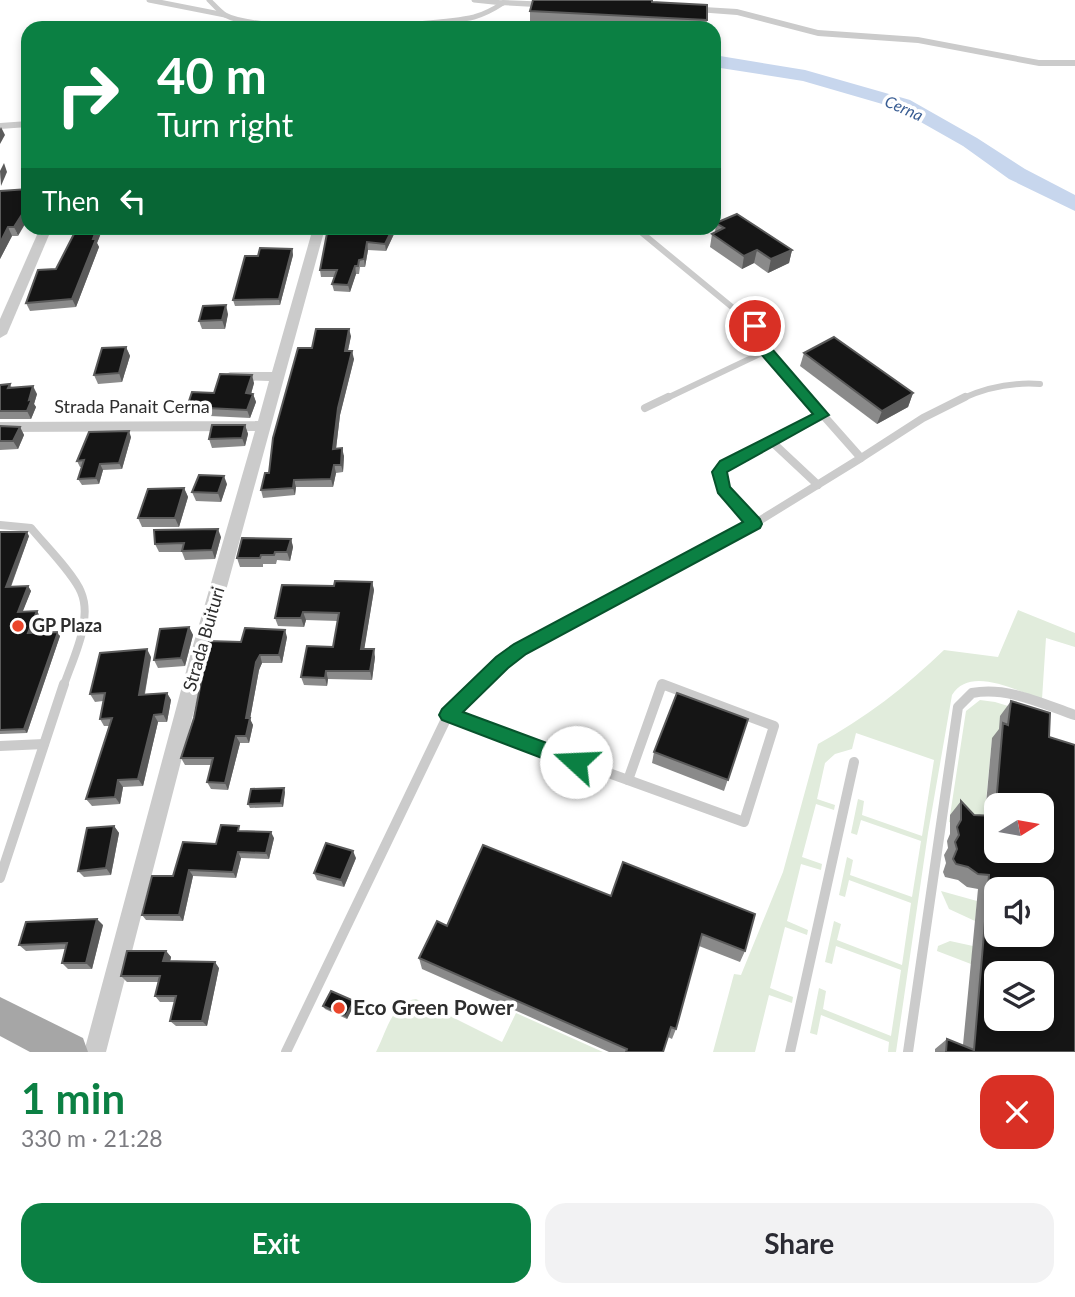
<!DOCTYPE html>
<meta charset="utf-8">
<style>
body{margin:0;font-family:Lato,sans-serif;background:#f2f2f3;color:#2b2b33;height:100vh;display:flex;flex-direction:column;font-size:26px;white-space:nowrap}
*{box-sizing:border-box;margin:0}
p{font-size:23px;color:#7c7c81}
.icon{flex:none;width:38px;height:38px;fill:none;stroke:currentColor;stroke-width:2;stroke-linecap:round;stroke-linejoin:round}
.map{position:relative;height:1052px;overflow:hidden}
.sheet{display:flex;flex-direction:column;background:#fff;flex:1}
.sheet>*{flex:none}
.guide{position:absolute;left:21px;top:21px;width:700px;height:214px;border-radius:21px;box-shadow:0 4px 10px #0003;background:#0b8043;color:#fff;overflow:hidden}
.needle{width:46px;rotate:79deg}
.tools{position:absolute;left:984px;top:793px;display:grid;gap:14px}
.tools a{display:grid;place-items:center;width:70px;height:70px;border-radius:14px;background:#fff;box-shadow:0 4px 10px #0003;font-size:35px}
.pin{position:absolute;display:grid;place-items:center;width:60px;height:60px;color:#fff;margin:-30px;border:4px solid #fff;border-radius:50%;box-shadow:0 2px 7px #0007}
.me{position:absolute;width:77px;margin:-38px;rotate:290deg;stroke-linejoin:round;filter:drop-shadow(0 0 5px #0008)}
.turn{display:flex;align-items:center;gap:24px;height:147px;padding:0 21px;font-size:32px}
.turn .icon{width:91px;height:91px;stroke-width:2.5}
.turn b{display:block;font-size:49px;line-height:60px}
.then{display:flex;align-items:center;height:66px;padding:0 21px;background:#0003;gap:14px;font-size:26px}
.round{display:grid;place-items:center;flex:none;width:74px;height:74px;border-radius:21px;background:#f2f2f3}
.overview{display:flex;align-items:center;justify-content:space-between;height:119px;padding:0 21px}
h1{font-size:42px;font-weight:700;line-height:52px;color:#0b8043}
.button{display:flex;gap:14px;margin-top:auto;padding:14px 21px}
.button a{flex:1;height:80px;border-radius:21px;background:#0b8043;color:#fff;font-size:28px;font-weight:700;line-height:80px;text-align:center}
.button a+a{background:#f2f2f3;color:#2b2b33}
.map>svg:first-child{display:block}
</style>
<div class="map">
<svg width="1075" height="1052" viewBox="0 0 1075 1052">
<rect width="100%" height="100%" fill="#fff"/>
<g fill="#e1ecdc">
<path d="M1018,610L1075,633V647L1046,638L1042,699C1016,691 970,665 952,695L928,833L896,1052H888L889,1042L821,1015L817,1035L810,1033L819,988L826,991L823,1009L891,1036L901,970L836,946L832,964L825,962L834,921L841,924L837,940L902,965L911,903L849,880L845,897L839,895L847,857L853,860L850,875L912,897L921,841L861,820L857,835L851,833L858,799L864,801L862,815L922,836L934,760L856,733L852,749L835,754L825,763L817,799L835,805L834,810L816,804L802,857L822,864L821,870L801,864L787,921L808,930L807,935L785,927L770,988L793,997L792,1003L769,995L755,1052H713L734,974L741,975L783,872L818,744C864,719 907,686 944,650L998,657Z"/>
<path d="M980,700L995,702L1038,715L998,740L992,739L983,831L949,822L966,711Z"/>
<path d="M941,891L977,901L975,921L949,909Z"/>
<path d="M950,941L973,946L971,964L937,951L938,946Z"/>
<path d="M416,999L502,1042L516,1013L603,1052H376C386,1033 392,1002 416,999Z"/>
</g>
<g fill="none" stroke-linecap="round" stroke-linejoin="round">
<path fill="#c7d6ed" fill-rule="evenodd" d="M714,55L805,70L910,100L977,138L1025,169L1075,195V211L1009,179L963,146L896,108L803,81L714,67Z"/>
<g stroke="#cbcbcb" stroke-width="5">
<path d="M149,0L225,15"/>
<path d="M209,0C214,5 219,11 225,15C260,34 432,27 474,17C485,14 494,9 503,3"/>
<path d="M474,0L503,3"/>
</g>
<g stroke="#cbcbcb" stroke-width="6">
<path d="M642,233L755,326L766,351L808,399"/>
<path d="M665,399L766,351"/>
<path d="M961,399C987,387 1012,382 1040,384"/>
</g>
<g stroke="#cbcbcb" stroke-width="8">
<path d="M645,408L668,397"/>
<path d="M772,442L818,485"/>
<path d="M861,458L923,418L965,397"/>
<path d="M754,524L723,489L719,472L725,465L822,416"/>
<path d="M0,525L31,528C44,544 74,574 81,592C93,620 73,658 64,685"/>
<path d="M478,685L520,649L754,524L861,458L807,397"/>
<path d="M662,685H666"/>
</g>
<g stroke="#cbcbcb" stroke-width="10">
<path d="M662,684L774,726L744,822L628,780Z"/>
<path d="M448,715L628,780"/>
<path d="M0,746L44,744"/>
<path d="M0,878L64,684"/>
<path d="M286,1052L448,715L480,684"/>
<path d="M790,1052L854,762"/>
<path d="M908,1052L958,707L972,693C1007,686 1043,704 1075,715"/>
</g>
<g fill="#cbcbcb" fill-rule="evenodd">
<path d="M503,0L553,2L557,5L553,8L500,5V1Z"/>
<path d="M687,6L737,9L818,30L918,37L1039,60H1075V66H1039L918,43L818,36L737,15L684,11L683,9Z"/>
<path d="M28,121V127L0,129V123Z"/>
<path d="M40,228H52L7,334L0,338V319Z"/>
<path d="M313,228H325L210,649L106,1052H84L192,649L255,431L0,432V422L258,421L269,381L230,380L223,376L230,372H272Z"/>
</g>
<path fill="#a6a6a6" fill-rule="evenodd" d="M0,997L83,1038L88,1052H30L0,1036Z"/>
</g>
<g fill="#8a8a8a">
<path d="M652,2L707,20L706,28H569L530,26V11Z"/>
<path d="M0,191L18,236H12L0,259Z"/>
<path d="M716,223L792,250L789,263L768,273L754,263L742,269L710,247L712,234L715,232Z"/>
<path d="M77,228H103L97,243L99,247L76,307L30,311L26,303L56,269Z"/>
<path d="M393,228L394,234L386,251L368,250L365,267H360L359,274H356L350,292L334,291L332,284L335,277H321L320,270Z"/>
<path d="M292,249L293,255L280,305L235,306L233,300L258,256Z"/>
<path d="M228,314L225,329H202L199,321Z"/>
<path d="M351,336L348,351L354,359L340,415L336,449L344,456L343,472L336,473L333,487H296L295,495L263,498L261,490L269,473L312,348Z"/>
<path d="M126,347L130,356L122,382L98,384L94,375Z"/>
<path d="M804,353L913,393L908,407L877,424L800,366Z"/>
<path d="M254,383L251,394H253L256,402L250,418L190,415L187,407L214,393Z"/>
<path d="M10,384L12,388L37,394L34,404L36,407L31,419H0V385Z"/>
<path d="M245,425L248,434L245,446L212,448L209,439Z"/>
<path d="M0,426L20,427L24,435L18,449L0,450Z"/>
<path d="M131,437L122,469L103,470L99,484L82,485L78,479L82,467H80L77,461Z"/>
<path d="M227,484L221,502L196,501L192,492Z"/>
<path d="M184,488L188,497L179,527H142L138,518Z"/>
<path d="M0,532L29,536L11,587L28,586L31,591L22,612L37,611L39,615L33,633L60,636L27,733L0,734Z"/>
<path d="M221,537L215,559L185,560L182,552H159L155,544Z"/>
<path d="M291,539L293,547L290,561L277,560L276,564H263V567H240L237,558Z"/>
<path d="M372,582L374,590L364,649L375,657L372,680L328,679L327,686L304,685L301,677L333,647L338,621L306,620L304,627L278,626L275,618L334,586Z"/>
<path d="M189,627L193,635L185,666L158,668L154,660Z"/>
<path d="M287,637L282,663H262L259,670L250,719L253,725L249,743H240L228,790L211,789L207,782L212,765H185L181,758L241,642Z"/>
<path d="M151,657L145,694L167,693L171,700L167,722H158L143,786L123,787L120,804L92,806L86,799L109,726H104L100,719L103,701L95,702L90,694Z"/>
<path d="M1011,701L1049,737L1075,1052H935V1049L947,1039L963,1045L978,889L967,887L958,880L945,877L943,872L946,863L944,855L948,848L947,841L950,834V815L961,801L974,815H985L992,738L999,729L1000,716Z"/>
<path d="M748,719L724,791L652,763L654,752Z"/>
<path d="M285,792L283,807L250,808L248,804Z"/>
<path d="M114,826L119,833L111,875L84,877L78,871Z"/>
<path d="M242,831L274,838L269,859L241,858L236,878L193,876L183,921L146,920L142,915L173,876Z"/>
<path d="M483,845L745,951L740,962L699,946L676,1029L672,1039L668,1037L663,1052H609L422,969L419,958L447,926Z"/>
<path d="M356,858L344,887L317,880L314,873Z"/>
<path d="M103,925L92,969H68L62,963L65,949L26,951L19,945Z"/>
<path d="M166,951L171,957L170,961L219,968L207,1026H176L170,1021L175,1002H160L155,996L158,982H127L121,976Z"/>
<path d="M354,1001L355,1003L347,1019L325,1009L323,1006Z"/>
</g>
<g fill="#5b5b5b">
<path d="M1,127L5,135L0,144V129Z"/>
<path d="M4,163L7,172L1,186L0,171Z"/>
<path d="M28,205V219L18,236L14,227Z"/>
<path d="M8,227L12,236L0,259V243Z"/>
<path d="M97,228H103L97,243L99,247L76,307L72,299Z"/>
<path d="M393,228L394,234L386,251L385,244Z"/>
<path d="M367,242L368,250L365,267L364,259Z"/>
<path d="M292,249L293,255L280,305L279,299Z"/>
<path d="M757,250L754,263L742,269L744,256Z"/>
<path d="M792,250L789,263L768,273L771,259Z"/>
<path d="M355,266L356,274L350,292L348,285Z"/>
<path d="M226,305L228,314L225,329L222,320Z"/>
<path d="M349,329L351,336L346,359L345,351Z"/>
<path d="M126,347L130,356L122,382L119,373Z"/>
<path d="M352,351L354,359L340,415L335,457L333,449L338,408Z"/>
<path d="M252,375L254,383L249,401L246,393Z"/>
<path d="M33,386L37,394L34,404L36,407L31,419L27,411Z"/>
<path d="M913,393L908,407L877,424L882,411Z"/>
<path d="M253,394L256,402L250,418L247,410Z"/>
<path d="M245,425L248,434L245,446L242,438Z"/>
<path d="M20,427L24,435L18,449L13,441Z"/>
<path d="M129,431L131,437L122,469L119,463Z"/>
<path d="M342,448L344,456L343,472L341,465Z"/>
<path d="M100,464L103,470L99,484L96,478Z"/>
<path d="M334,465L336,473L333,487L331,479Z"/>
<path d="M224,476L227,484L221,502L218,493Z"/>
<path d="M294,480L296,487L295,495L293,488Z"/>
<path d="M184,488L188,497L179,527L175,518Z"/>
<path d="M218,529L221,537L215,559L212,550Z"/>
<path d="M27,532L29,536L9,591L6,587Z"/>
<path d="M291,539L293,547L290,561L287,552Z"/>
<path d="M372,582L374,590L363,657L361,649Z"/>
<path d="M28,586L31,591L21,616L18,612Z"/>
<path d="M37,611L39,615L31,637L28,633Z"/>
<path d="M303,612L306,620L304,627L301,618Z"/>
<path d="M189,627L193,635L185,666L181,658Z"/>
<path d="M285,630L287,637L282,663L279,655Z"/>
<path d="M58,632L60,636L27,733L24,729Z"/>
<path d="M147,649L151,657L143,702L139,695Z"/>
<path d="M374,649L375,657L372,680L370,671Z"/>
<path d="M260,655L262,663L259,670L250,719L253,725L249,743L246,736V718L256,662Z"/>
<path d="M326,671L328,679L327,686L325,678Z"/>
<path d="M167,693L171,700L167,722L163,714Z"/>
<path d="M154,715L158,722L143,786L138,779Z"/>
<path d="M236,736L240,743L228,790L225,783Z"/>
<path d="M118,780L123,787L120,804L115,797Z"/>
<path d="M284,788L285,792L283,807L281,803Z"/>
<path d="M114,826L119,833L111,875L106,868Z"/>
<path d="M271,832L274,838L269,859L266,853Z"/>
<path d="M353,851L356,858L344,887L341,880Z"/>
<path d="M238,852L241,858L236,878L233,872Z"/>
<path d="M189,870L193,876L183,921L179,915Z"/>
<path d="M97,919L103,925L92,969L86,963Z"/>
<path d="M166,951L171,957L169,967L163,961Z"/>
<path d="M215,962L219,968L207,1026L202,1021Z"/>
<path d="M354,1001L355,1003L347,1019L346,1016Z"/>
</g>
<g fill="#151515" stroke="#5b5b5b" stroke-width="2" fill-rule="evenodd">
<path d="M533,0H652V2L707,5V20L530,11Z"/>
<path d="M28,189V205L14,227H8L0,243V191Z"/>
<path d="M737,214L792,250L771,259L757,250L744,256L712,234L724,228L716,223Z"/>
<path d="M77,228H97L93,239H96L72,299L26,303L38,270L56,269Z"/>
<path d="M328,228H393L385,244L367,242L364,259L359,260L358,266H355L348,285L332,284L337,270H320Z"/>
<path d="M260,248L292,249L279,299L233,300L245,256H258Z"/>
<path d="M226,305L222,320L199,321L203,306Z"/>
<path d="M316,329H349L345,351H352L338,408L333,449L342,448L341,465H334L331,479L294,480L293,488L261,490L265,473H269L273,438L298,348H312Z"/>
<path d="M834,337L913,393L882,411L804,353Z"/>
<path d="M126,347L119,373L94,375L102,348Z"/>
<path d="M220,374L252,375L246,393L253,394L247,410L187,407L192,392L214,393Z"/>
<path d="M10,384L8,388L33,386L29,400L32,399L27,411H0V385Z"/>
<path d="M212,425H245L242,438L209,439Z"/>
<path d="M0,426L20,427L13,441H0Z"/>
<path d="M129,431L119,463L100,464L96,478L78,479L84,460L77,461L89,432Z"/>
<path d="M199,475L224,476L218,493L192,492Z"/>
<path d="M184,488L175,518H138L148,489Z"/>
<path d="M218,529L212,550L182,551L184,543L155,544L154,530Z"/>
<path d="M0,532H27L6,587L28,586L18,612L37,611L28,633L58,632L24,729L0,730Z"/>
<path d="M242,538L291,539L287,552H275L274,555H261L260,558H237Z"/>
<path d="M335,581L372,582L361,649H374L370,671H326L325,678L301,677L307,646L333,647L339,613L303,612L301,618H275L282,585L334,586Z"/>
<path d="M189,627L181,658L154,660L160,629Z"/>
<path d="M245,628L285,630L279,655H260L256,662L246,718H250L246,736H236L225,783L207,782L213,758H181L194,718L209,641L241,642Z"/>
<path d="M147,649L139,695L167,693L163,714L154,715L138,779L118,780L115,797L86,799L112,718L100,719L105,693L90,694L100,653Z"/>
<path d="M677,693L748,719L728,780L654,752Z"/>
<path d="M1011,701L1050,713L1049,737L1075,745V1052H946L947,1039L974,1050L989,875L978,874L968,867L956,864L953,859L957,849L955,842L959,835L957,827L961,820V801L974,815L995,816L1003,723L1008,725ZM996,805H1041V850H996ZM996,889H1041V934H996ZM996,973H1041V1018H996Z"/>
<path d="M284,788L281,803L248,804L251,789Z"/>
<path d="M221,825L239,826L238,831L271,832L266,853L238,852L233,872L189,870L179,915H142L152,876H173L183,842L216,844Z"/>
<path d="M114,826L106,868L78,871L87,828Z"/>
<path d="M326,843L353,851L341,880L314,873Z"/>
<path d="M483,845L611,896L623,862L755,914L745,951L702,934L676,1029L671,1027L663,1052H626L627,1049L419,958L437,921L447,926Z"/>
<path d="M97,919L86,963H62L67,943L19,945L26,922Z"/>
<path d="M127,951H166L163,961L215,962L202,1021H170L176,996H155L160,976H121Z"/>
<path d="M331,991L354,1001L346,1016L323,1006Z"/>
</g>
<path fill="#0b8043" stroke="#07532c" stroke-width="2" d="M755,322L761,326L772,349L829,415L727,472L730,487L760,519L762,524L760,528L526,654L508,668L463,712L582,756L585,762L582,768L576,771L442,720L439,715L442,709L496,657L514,644L743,522L718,493L712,472L720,461L813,414L761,354L748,326Z"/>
<g fill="#eb462b" stroke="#fff" stroke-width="2.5">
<circle cx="18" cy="626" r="7"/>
<circle cx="339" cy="1008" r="7"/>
</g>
<g text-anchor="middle" stroke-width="7" stroke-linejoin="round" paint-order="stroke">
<g font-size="16" font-style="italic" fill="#395d93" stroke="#fff">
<text transform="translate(904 108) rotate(24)" y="6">Cerna</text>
</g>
<g font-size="18" fill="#2e2e2e" stroke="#fff">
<text x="132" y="413">Strada Panait Cerna</text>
<text transform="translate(204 639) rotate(-74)" y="6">Strada Buituri</text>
</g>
<g font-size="18" font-weight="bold" fill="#2e2e2e" stroke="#fff" text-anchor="start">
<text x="32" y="632">GP Plaza</text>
</g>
<g font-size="21" font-weight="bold" fill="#2e2e2e" stroke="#fff" text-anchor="start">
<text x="353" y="1015">Eco Green Power</text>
</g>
</g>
</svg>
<div class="tools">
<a><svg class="needle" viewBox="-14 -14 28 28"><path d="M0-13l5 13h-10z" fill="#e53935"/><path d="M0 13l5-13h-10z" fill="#7c7c81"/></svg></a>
<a><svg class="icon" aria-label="sound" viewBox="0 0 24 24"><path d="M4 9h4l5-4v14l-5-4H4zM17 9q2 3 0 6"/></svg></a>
<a><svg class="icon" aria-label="layers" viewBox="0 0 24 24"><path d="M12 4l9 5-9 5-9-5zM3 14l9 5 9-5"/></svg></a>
</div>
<div class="pin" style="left:755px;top:326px;background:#d93025"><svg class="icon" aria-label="arrive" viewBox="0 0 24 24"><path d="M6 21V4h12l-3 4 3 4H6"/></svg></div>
<svg class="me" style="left:576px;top:762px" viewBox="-20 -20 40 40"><circle r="19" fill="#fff"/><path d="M0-13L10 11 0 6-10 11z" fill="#0b8043"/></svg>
<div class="guide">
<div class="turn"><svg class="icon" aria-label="right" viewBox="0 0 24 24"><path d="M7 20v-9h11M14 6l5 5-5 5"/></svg><div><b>40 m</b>Turn right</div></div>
<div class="then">Then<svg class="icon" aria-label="left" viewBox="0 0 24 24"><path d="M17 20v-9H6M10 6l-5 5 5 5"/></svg></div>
</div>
</div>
<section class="sheet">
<div class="overview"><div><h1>1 min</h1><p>330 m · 21:28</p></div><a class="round" style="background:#d93025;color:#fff"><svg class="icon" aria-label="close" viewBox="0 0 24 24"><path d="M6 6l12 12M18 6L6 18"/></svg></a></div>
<div class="button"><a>Exit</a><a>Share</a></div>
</section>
